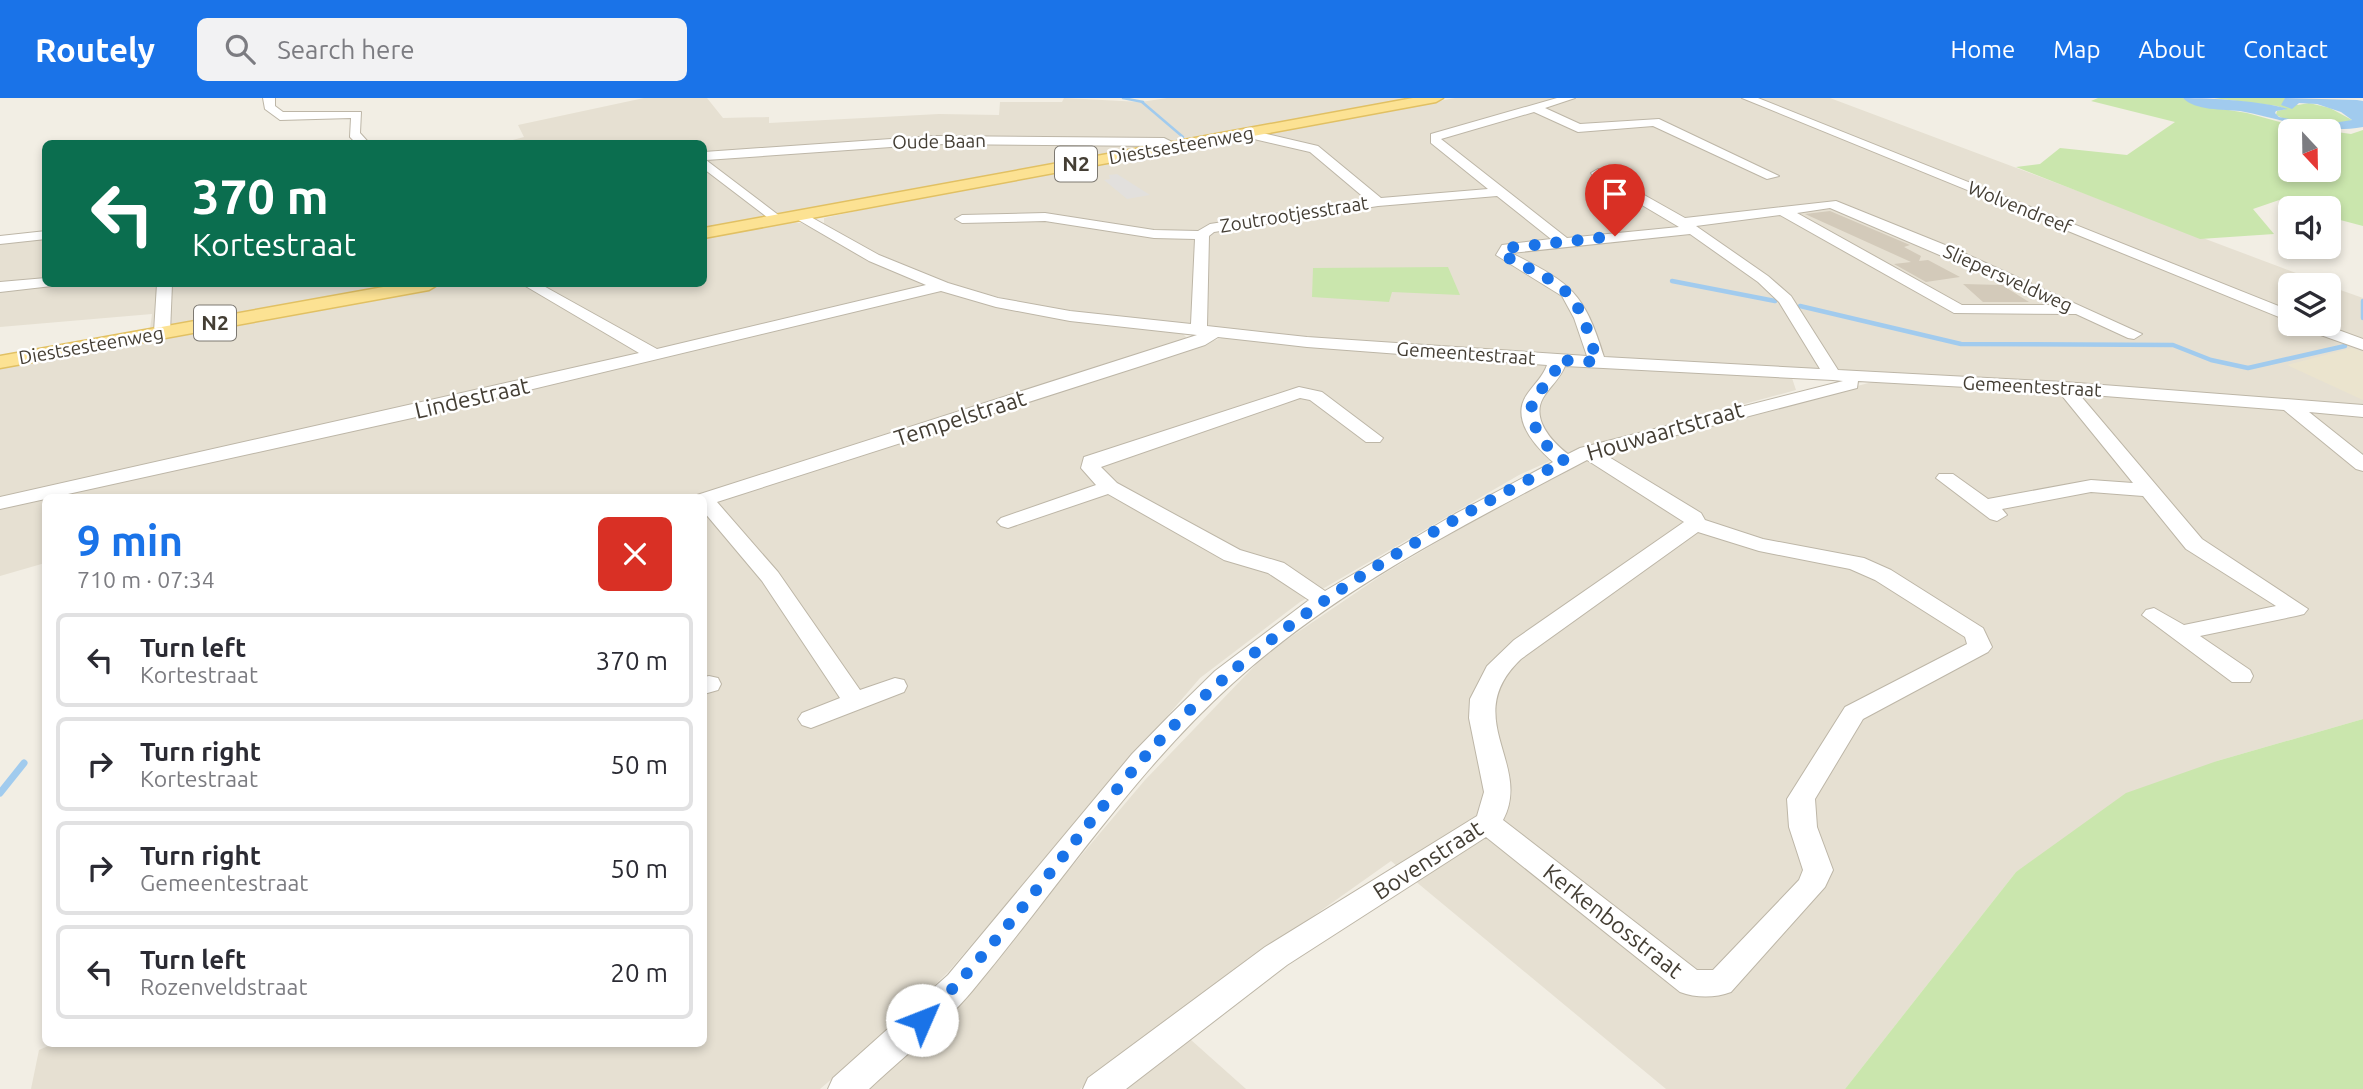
<!DOCTYPE html>
<meta charset="utf-8">
<style>
body{margin:0;font-family:Ubuntu,sans-serif;background:#f2f2f3;color:#2b2b33;height:100vh;display:flex;flex-direction:column;font-size:26px;white-space:nowrap}
*{box-sizing:border-box;margin:0}
p{font-size:23px;color:#7c7c81}
.icon{flex:none;width:38px;height:38px;fill:none;stroke:currentColor;stroke-width:2;stroke-linecap:round;stroke-linejoin:round}
.map{position:relative;flex:1;overflow:hidden}
.drawer{position:absolute;left:42px;top:396px;width:665px;height:553px;display:flex;flex-direction:column;background:#fff;border-radius:10px;box-shadow:0 4px 10px #0003}
.drawer>*{flex:none}
.guide{position:absolute;left:42px;top:42px;width:665px;height:147px;border-radius:10px;box-shadow:0 4px 10px #0003;background:#0b6e4f;color:#fff;overflow:hidden}
.needle{width:46px;rotate:158deg}
.tools{position:absolute;left:2278px;top:21px;display:grid;gap:14px}
.tools a{display:grid;place-items:center;width:63px;height:63px;border-radius:10px;background:#fff;box-shadow:0 4px 10px #0003;font-size:35px}
.pin{position:absolute;display:grid;place-items:center;width:60px;height:60px;color:#fff;margin:-72px -30px;border-radius:50% 50% 50% 0;rotate:-45deg;box-shadow:0 0 7px #0007}
.pin .icon{rotate:45deg}
.me{position:absolute;width:77px;margin:-38px;rotate:46deg;stroke-linejoin:round;filter:drop-shadow(0 0 5px #0008)}
.turn{display:flex;align-items:center;gap:24px;height:147px;padding:0 35px;font-size:32px}
.turn .icon{width:91px;height:91px;stroke-width:2.5}
.turn b{display:block;font-size:49px;line-height:60px}
.round{display:grid;place-items:center;flex:none;width:74px;height:74px;border-radius:10px;background:#f2f2f3}
.summary{display:flex;align-items:center;justify-content:space-between;height:119px;padding:0 35px}
h1{font-size:42px;font-weight:700;line-height:52px;color:#1a73e8}
ul{padding:0;list-style:none}
li{display:flex;align-items:center;gap:21px;height:94px;margin:0 14px 10px;padding:0 21px;border:4px solid #e1e1e2;border-radius:10px}
li div{flex:1}
li b{display:block;font-size:26px}
li em{font-style:normal}
header{display:flex;align-items:center;gap:42px;box-sizing:border-box;height:98px;padding:0 35px;background:#1a73e8;color:#fff}
header strong{font-size:33px}
nav{display:flex;gap:38px;margin-inline-start:auto;font-size:24px}
.search{width:490px;height:63px;background:#f2f2f3;display:flex;align-items:center;gap:18px;box-sizing:border-box;padding:0 24px;border-radius:10px;color:#7c7c81;font-size:26px}
.map>svg:first-child{display:block}
</style>
<header>
<strong>Routely</strong>
<div class="search"><svg class="icon" aria-label="search" viewBox="0 0 24 24"><circle cx="10" cy="10" r="6"/><path d="M15 15l6 6"/></svg>Search here</div>
<nav><a>Home</a><a>Map</a><a>About</a><a>Contact</a></nav>
</header>
<div class="map">
<svg width="2363" height="991" viewBox="0 0 2363 991">
<rect width="100%" height="100%" fill="#f2eee4"/>
<g fill="#e6e0d2">
<path d="M644,0H707L723,20L769,19V25L939,16L999,17L1000,4H1062L1064,0L1141,4L1167,0H1415L704,130V46H497L524,39L518,27Z"/>
<path d="M1455,0H1830L2328,187H2291V226H2329V188L2363,200V310L1321,244L1193,230L1033,207L944,186L873,154L824,126V120L926,98Z"/>
<path d="M789,124L801,125L905,178L955,196L1181,234L1189,242L691,399H46L45,465L0,478V269L455,186H704V140Z"/>
<path d="M45,139L46,186H398L150,231L152,216L0,229V143Z"/>
<path d="M1225,239L1542,267L1676,271L1792,280L1796,292L1572,353L1519,377L1300,504L1200,580L949,873L891,931L820,991H31L39,952L55,945H704V407Z"/>
<path d="M1876,283L2049,293L2363,318V621L2217,663L2016,774L1845,991H1666L1391,763L1161,926L1080,991H869L979,878L1145,682L1267,555L1385,475L1547,379L1604,355Z"/>
<path d="M1191,942L1246,991H1127Z"/>
</g>
<path fill="#ebe4ce" d="M2352,250L2363,254V302L2287,267Z"/>
<g fill="#cae6ad" fill-rule="evenodd">
<path d="M2098,0H2183L2198,7L2247,15L2294,28L2351,36L2363,32V128L2329,119L2331,108L2285,100L2253,111L2274,136L2200,141L2016,69L2040,66L2060,50L2127,57L2175,24L2091,3ZM2291,33H2329V72H2291Z"/>
<path d="M2213,0H2285L2298,7L2309,5L2330,10L2352,22C2329,32 2298,28 2276,17L2277,13L2286,11L2277,8Z"/>
<path d="M1448,169L1460,197L1392,194L1389,204L1312,199L1313,170Z"/>
<path d="M2363,621V991H1845L2016,774L2126,695L2217,663Z"/>
</g>
<path fill="#e2e0dd" d="M1117,76L1150,97L1127,101L1104,82L1110,81L1109,77Z"/>
<path fill="#a1cbee" d="M2183,0C2211,0 2263,3 2288,11L2276,13L2275,15L2279,19L2321,27L2352,22L2341,14L2317,6L2299,5L2292,11L2281,7L2285,0L2357,2L2363,3V29C2316,37 2284,21 2240,13C2223,11 2195,13 2183,0Z"/>
<g fill="none" stroke-linecap="round" stroke-linejoin="round">
<g stroke="#a1cbee" stroke-width="2.5">
<path d="M1123,0L1143,4"/>
<path d="M1142,4L1183,39"/>
</g>
<g stroke="#a1cbee" stroke-width="4.5">
<path d="M1672,183L1775,203"/>
<path d="M2363,203V220"/>
<path d="M1800,208L1961,246L2173,247L2211,262L2248,270L2345,248"/>
</g>
<path stroke="#a1cbee" stroke-width="7" d="M0,695L24,665"/>
</g>
<g fill="#d3caba">
<path d="M1830,113L1910,147L1904,149L1921,158L1919,163L1928,162L1960,179L1926,184L1894,166L1911,164L1805,116Z"/>
<path d="M1963,186L2002,187L2029,204H1983Z"/>
</g>
<g fill="none" stroke-linecap="round" stroke-linejoin="round">
<defs>
<g id="minor">
<path d="M263,0H275V8L283,14H361L360,35L370,46H357L350,39L351,20L280,22L265,11Z"/>
<path d="M1557,0H1575L1545,10L1580,26L1659,21L1779,78L1767,81L1653,28L1578,34L1534,14L1441,41L1567,140L1679,129L1593,78L1591,75L1598,71L1685,120L1836,103L1955,151L2142,236L2134,241L2128,240L2076,216L1954,215L1780,117L1696,128L1768,178L1791,198L1838,272L2064,284L2363,307V319L2309,314L2363,357V373L2356,371L2284,312L2079,296L2202,441L2308,511L2304,516L2296,518L2200,538L2250,572L2253,578L2250,584H2232L2142,517L2146,512L2154,510L2184,527L2276,508L2186,451L2143,398L2091,394L2002,411L2007,417L1997,423L1990,421L1936,380L1939,376H1953L1988,401L2091,382L2133,385L2059,294L1858,283L1857,290L1604,356L1701,415L1705,422L1763,441L1864,460L1891,472L1983,530L1992,549L1988,554L1863,621L1815,701L1817,729L1833,772L1825,789L1731,894C1715,900 1696,900 1680,894L1486,739L1287,867L1126,991H1083L1088,980L1265,849L1477,718L1484,694L1469,620L1470,601L1487,568L1514,542L1684,424L1587,362C1464,427 1336,491 1233,585C1133,675 1058,790 973,892C943,928 903,959 869,991H828L833,980L948,877L1132,656L1169,618L1215,573L1309,502L1268,475L1224,462L1108,396L1008,430L1001,428L997,424L1001,420L1096,387L1081,370L1084,359L1299,289L1322,294L1383,340L1380,344H1366L1310,302L1300,300L1101,369L1117,385L1240,452L1284,465L1325,493L1455,416L1553,364C1536,349 1511,322 1526,298C1533,287 1543,279 1547,267L1307,249L1218,239L1205,247L1141,268L717,404L778,474L860,592L895,580L904,582L907,588L904,594L811,630L802,627L798,621L802,615L840,600L762,483L704,414V399H695L697,397L1197,237L1070,223L996,209L941,193L412,320L0,411V399L639,255L522,186H540L657,251L926,187L869,163L795,120L793,117L800,113L879,157L948,185L998,200L1070,213L1191,226L1195,141L1154,140L1045,123L962,125L955,121L962,117L1045,115L1154,132L1198,133L1210,126L1367,102L1310,54L1241,38V32L1245,31L1318,48L1381,100L1488,91L1431,45V36ZM1497,98L1551,141L1502,147L1496,157L1562,198L1574,220L1587,258L1307,239L1207,228L1209,138L1214,134L1378,108ZM1830,110L2056,207H1962L1797,115ZM1690,136L1758,184L1779,204L1820,271L1604,259C1584,194 1571,185 1511,155ZM1565,268L1833,282L1843,283L1580,350L1568,356C1552,344 1531,321 1543,300C1550,288 1560,281 1565,268ZM1698,434L1759,453L1850,471L1875,482L1965,539L1967,546L1845,609L1787,701L1789,729L1803,772L1799,782L1713,872H1697L1503,722C1533,666 1459,620 1521,561Z"/>
<path d="M1742,0H1758L2291,213V224Z"/>
<path d="M934,38L1164,40L1180,48L1174,52L1162,48L934,46L706,62L781,119L783,122L776,126L704,71V54Z"/>
<path d="M46,133V141L0,146V138Z"/>
<path d="M46,180V186H53L52,188L0,194V184Z"/>
<path d="M157,186H172L170,234L162,239L154,234Z"/>
<path d="M2299,226H2322L2363,241V252L2301,230Z"/>
<path d="M709,578L718,580L721,586L718,592L704,596V579Z"/>
</g>
<g id="major">
<path d="M1413,0H1443L1436,4L704,140V130Z"/>
<path d="M400,186H439L429,192L0,270V258Z"/>
</g>
</defs>
<use href="#minor" stroke="#bdb6a7" stroke-width="2"/>
<use href="#major" stroke="#e1c063" stroke-width="3"/>
<use href="#minor" fill="#fff" fill-rule="evenodd"/>
<use href="#major" fill="#fce293" fill-rule="evenodd"/>
</g>
<g fill="none" stroke-linecap="round" stroke-linejoin="round">
<path stroke="#1a73e8" stroke-width="12" stroke-dasharray="0 21.6" d="M922,922C1003,843 1067,748 1141,663C1257,531 1410,442 1565,363C1546,351 1529,329 1532,304L1555,273L1557,262L1597,264C1576,188 1570,192 1503,157L1507,150L1615,138"/>
</g>
<g text-anchor="middle" stroke-width="5" stroke-linejoin="round" paint-order="stroke">
<g font-size="19" fill="#443e34" stroke="#fff">
<text transform="translate(939 43) rotate(-1)" y="7">Oude Baan</text>
<text transform="translate(1181 47) rotate(-10)" y="7">Diestsesteenweg</text>
<text transform="translate(2020 109) rotate(22)" y="7">Wolvendreef</text>
<text transform="translate(1294 116) rotate(-9)" y="7">Zoutrootjesstraat</text>
<text transform="translate(2008 180) rotate(24)" y="7">Sliepersveldweg</text>
<text transform="translate(91 247) rotate(-10)" y="7">Diestsesteenweg</text>
<text transform="translate(1466 255) rotate(4)" y="7">Gemeentestraat</text>
<text transform="translate(2032 288) rotate(3)" y="7">Gemeentestraat</text>
</g>
<g fill="#fff" stroke="#7c7871" stroke-width="2">
<rect x="1055" y="48.5" width="42" height="35" rx="5"/>
<rect x="194" y="207.5" width="42" height="35" rx="5"/>
</g>
<g font-size="21" font-weight="bold" fill="#443e34">
<text x="1076" y="73">N2</text>
<text x="215" y="232">N2</text>
</g>
<g font-size="23" fill="#443e34" stroke="#fff">
<text transform="translate(472 300) rotate(-13)" y="8">Lindestraat</text>
<text transform="translate(960 320) rotate(-18)" y="8">Tempelstraat</text>
<text transform="translate(1665 333) rotate(-16)" y="8">Houwaartstraat</text>
<text transform="translate(1428 762) rotate(-33)" y="8">Bovenstraat</text>
<text transform="translate(1613 823) rotate(38)" y="8">Kerkenbosstraat</text>
</g>
</g>
</svg>
<div class="tools">
<a><svg class="needle" viewBox="-14 -14 28 28"><path d="M0-13l5 13h-10z" fill="#e53935"/><path d="M0 13l5-13h-10z" fill="#7c7c81"/></svg></a>
<a><svg class="icon" aria-label="sound" viewBox="0 0 24 24"><path d="M4 9h4l5-4v14l-5-4H4zM17 9q2 3 0 6"/></svg></a>
<a><svg class="icon" aria-label="layers" viewBox="0 0 24 24"><path d="M12 4l9 5-9 5-9-5zM3 14l9 5 9-5"/></svg></a>
</div>
<div class="pin" style="left:1615px;top:138px;background:#d93025"><svg class="icon" aria-label="arrive" viewBox="0 0 24 24"><path d="M6 21V4h12l-3 4 3 4H6"/></svg></div>
<svg class="me" style="left:922px;top:922px" viewBox="-20 -20 40 40"><circle r="19" fill="#fff"/><path d="M0-13L10 11 0 6-10 11z" fill="#1a73e8"/></svg>
<div class="guide">
<div class="turn"><svg class="icon" aria-label="left" viewBox="0 0 24 24"><path d="M17 20v-9H6M10 6l-5 5 5 5"/></svg><div><b>370 m</b>Kortestraat</div></div>
</div>
<section class="drawer">
<div class="summary"><div><h1>9 min</h1><p>710 m · 07:34</p></div><a class="round" style="background:#d93025;color:#fff"><svg class="icon" aria-label="close" viewBox="0 0 24 24"><path d="M6 6l12 12M18 6L6 18"/></svg></a></div>
<ul>
<li><svg class="icon" aria-label="left" viewBox="0 0 24 24"><path d="M17 20v-9H6M10 6l-5 5 5 5"/></svg><div><b>Turn left</b><p>Kortestraat</p></div><em>370 m</em></li>
<li><svg class="icon" aria-label="right" viewBox="0 0 24 24"><path d="M7 20v-9h11M14 6l5 5-5 5"/></svg><div><b>Turn right</b><p>Kortestraat</p></div><em>50 m</em></li>
<li><svg class="icon" aria-label="right" viewBox="0 0 24 24"><path d="M7 20v-9h11M14 6l5 5-5 5"/></svg><div><b>Turn right</b><p>Gemeentestraat</p></div><em>50 m</em></li>
<li><svg class="icon" aria-label="left" viewBox="0 0 24 24"><path d="M17 20v-9H6M10 6l-5 5 5 5"/></svg><div><b>Turn left</b><p>Rozenveldstraat</p></div><em>20 m</em></li>
</ul>
</section>
</div>
